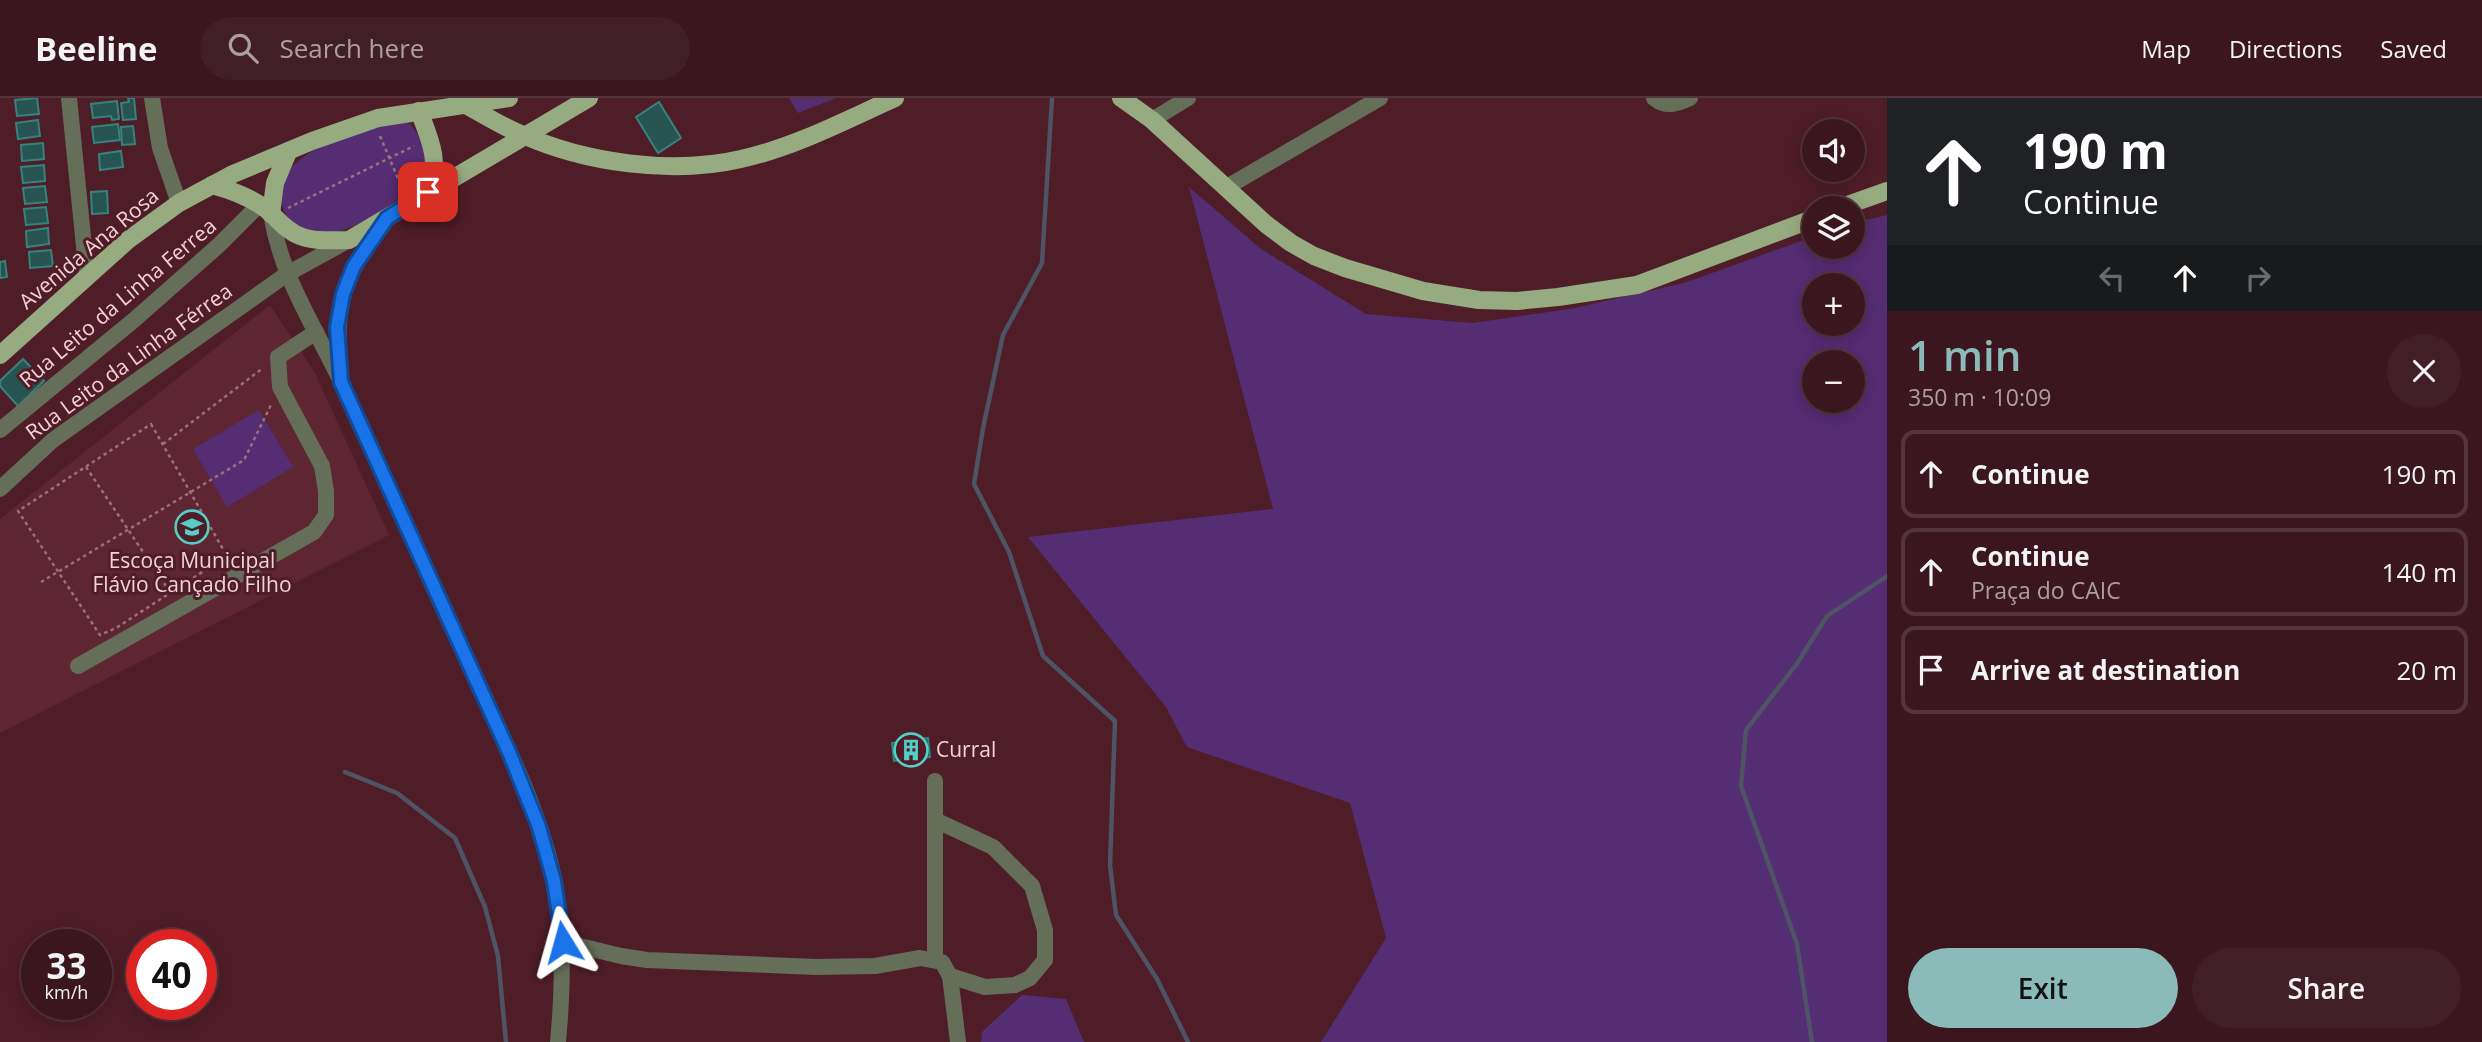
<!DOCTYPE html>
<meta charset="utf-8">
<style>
body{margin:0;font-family:"Open Sans",sans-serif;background:#421f27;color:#f1f3f6;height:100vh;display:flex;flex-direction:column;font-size:26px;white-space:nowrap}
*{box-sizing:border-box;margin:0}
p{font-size:23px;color:#ac9fa4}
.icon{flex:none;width:38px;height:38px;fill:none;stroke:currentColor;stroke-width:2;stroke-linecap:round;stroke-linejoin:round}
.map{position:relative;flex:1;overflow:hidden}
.drawer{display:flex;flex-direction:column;background:#3b161e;width:595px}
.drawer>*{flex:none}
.top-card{background:#202124;color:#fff;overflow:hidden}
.fabs{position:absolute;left:1802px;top:21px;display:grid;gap:14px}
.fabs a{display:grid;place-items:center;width:63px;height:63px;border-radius:50%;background:#3b161e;box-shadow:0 4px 18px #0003,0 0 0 2px #54353c;font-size:35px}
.speed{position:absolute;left:21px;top:831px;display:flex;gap:14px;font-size:35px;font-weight:700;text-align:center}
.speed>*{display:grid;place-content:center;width:91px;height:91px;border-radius:50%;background:#3b161e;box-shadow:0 4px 18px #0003,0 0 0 2px #54353c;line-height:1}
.speed small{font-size:18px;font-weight:400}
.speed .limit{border:10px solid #d22;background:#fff;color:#111}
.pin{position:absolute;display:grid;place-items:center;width:60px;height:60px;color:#fff;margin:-30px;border-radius:14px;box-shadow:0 4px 10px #0006}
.me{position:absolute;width:77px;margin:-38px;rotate:352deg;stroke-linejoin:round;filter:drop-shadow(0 0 5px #0008)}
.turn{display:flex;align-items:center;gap:24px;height:147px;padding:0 21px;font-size:32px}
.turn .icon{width:91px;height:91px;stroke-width:2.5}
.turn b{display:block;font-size:49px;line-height:60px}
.lanes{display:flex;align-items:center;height:66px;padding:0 21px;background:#0003;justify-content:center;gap:35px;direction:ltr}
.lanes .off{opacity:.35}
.round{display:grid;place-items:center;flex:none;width:74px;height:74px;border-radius:37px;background:#421f27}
.overview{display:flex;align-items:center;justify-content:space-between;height:119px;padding:0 21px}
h1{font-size:42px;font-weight:600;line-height:52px;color:#8bbbb9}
.button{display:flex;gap:14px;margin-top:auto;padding:14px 21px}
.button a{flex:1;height:80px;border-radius:42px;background:#8bbbb9;color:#111;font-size:28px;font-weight:600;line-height:80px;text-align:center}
.button a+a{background:#421f27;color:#f1f3f6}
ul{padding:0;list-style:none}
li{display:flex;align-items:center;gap:21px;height:88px;margin:0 14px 10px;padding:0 7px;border:4px solid #54353c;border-radius:14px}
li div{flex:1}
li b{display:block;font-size:26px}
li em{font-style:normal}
header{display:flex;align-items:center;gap:42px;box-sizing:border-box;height:98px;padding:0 35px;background:#3b161e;border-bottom:2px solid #54353c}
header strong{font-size:33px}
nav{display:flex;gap:38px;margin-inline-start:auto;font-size:24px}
.search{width:490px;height:63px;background:#421f27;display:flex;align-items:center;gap:18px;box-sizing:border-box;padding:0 24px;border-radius:38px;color:#ac9fa4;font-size:26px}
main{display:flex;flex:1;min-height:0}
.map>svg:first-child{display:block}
</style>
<header>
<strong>Beeline</strong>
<div class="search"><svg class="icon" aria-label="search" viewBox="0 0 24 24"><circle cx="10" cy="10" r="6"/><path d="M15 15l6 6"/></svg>Search here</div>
<nav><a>Map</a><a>Directions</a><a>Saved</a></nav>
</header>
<main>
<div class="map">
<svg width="1887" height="944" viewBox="0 0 1887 944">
<rect width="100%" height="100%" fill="#4f1d28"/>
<path fill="#5e2532" d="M270,207L315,275L389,437L0,635V421Z"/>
<g fill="#552d73" fill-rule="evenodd">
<path d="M789,0H836L798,15Z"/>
<path d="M405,23C424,34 425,61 426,81C401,97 364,130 334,134C303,139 269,117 285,83C287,76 290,70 296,65C324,40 369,31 405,23Z"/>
<path d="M1189,89L1261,151L1366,216L1472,225L1570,211L1684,185L1815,138V149H1853V125L1887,117V944H1321L1386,840L1350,705L1187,649L1166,609L1028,439L1273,411ZM1815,187H1853V226H1815ZM1815,264H1853V303H1815Z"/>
<path d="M259,312L293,369L227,409L193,351Z"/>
<path d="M1022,897L1066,901L1084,944H981L982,934Z"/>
</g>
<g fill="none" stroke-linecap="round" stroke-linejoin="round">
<g stroke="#4e5464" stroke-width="4.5">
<path d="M1052,0L1042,165L1003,237L983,330L974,386L1009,454L1043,558L1115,623L1110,767L1116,817L1157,881L1188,944"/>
<path d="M345,674L397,695L455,740L485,809L498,858L506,944"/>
<path d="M1812,944L1797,846L1741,688L1746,632L1796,567L1827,518L1887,478"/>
</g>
</g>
<g fill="#275450" stroke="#36837d" stroke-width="2">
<path d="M37,0L39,16L17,18L15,2Z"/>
<path d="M128,0H134L136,21L123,22L121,5L129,4Z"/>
<path d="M117,3L119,21L112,22L111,18L93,20L91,6Z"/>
<path d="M659,4L681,40L658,55L636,19Z"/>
<path d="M38,22L40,38L18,41L16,25Z"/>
<path d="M118,26L120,42L94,45L92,29Z"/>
<path d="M133,28L135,46L122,47L121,29Z"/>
<path d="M43,45L44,61L22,63L21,47Z"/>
<path d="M121,53L123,69L100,72L99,56Z"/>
<path d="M44,67L45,83L23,85L21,69Z"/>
<path d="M45,88L47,104L25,106L23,90Z"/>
<path d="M107,93L108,115L92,116L91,94Z"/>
<path d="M46,109L48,125L26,127L24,111Z"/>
<path d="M48,130L49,146L27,149L26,133Z"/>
<path d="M51,152L53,168L30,170L29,154Z"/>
<path d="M5,163L7,179L0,180V164Z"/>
<path d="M23,261L44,283L18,308L0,288V283Z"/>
<path d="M928,640L930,659L894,663L892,645Z"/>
</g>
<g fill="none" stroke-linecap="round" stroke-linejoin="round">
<g stroke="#9c727a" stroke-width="2.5" stroke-dasharray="3.5 3.5" stroke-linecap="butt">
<path d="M380,38L402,90"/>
<path d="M288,110L414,48"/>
<path d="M151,326L227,458L116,530L100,537L18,413Z"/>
<path d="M163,346L263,270"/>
<path d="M86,369L170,494"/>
<path d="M41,484L244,362L271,307"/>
</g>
<g stroke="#646e59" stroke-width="16">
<path d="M69,0L87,178"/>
<path d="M152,0L160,50L179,105"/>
<path d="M1654,0C1666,10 1677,6 1690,0"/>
<path d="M1152,22L1188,0"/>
<path d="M1227,89L1380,0"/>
<path d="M271,116C282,182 314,226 342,286C383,375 422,466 464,556C496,625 541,711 555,786C564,841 563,889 558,944"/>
<path d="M340,275C334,203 344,178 386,121"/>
<path d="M0,332L134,222L219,147L259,107"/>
<path d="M0,391L53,342L287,176L349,142"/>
<path d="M78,568L314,434L326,417V393L322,368L280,289L278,259L316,234"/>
<path d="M935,683V861"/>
<path d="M935,722L993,749L1032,788L1045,832V862L1030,880L1015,887L985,889L950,878"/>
<path d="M563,844L621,858L647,862L816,869L875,868L920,860L942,864L950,878L958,944"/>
</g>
<g stroke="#97ab80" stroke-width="18">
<path d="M1121,0L1152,22L1267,127L1291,145L1314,158L1345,170L1423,193L1479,202L1517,203L1558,199L1637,187L1815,120"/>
<path d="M464,6C483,16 501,28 521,36C585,65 672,77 741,61C795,49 846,22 895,0"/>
<path d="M419,13C429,39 442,66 428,94"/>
<path d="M212,87C231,92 250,99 266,111C278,121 286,133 300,138C315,144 333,142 349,142L589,0"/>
<path d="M1839,110L1887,93"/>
<path d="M271,116L275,85L288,54"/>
<path d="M0,257L128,142L179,105L233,76L312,43L378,20L509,0"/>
</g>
</g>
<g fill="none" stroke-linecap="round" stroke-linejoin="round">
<defs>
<path id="route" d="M428,94L387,120L354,168L343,196L337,229L341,284L509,654L539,729L554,783L563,844"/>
</defs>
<use href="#route" stroke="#114b97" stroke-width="18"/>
<use href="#route" stroke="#1a73e8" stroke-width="12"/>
</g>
<defs>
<symbol id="school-ring" viewBox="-11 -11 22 22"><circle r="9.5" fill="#4f1d28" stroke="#55cec4" stroke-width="1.5"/><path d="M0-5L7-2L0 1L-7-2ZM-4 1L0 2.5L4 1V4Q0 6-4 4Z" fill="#55cec4"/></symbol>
<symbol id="building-ring" viewBox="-11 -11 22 22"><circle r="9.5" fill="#4f1d28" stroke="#55cec4" stroke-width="1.5"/><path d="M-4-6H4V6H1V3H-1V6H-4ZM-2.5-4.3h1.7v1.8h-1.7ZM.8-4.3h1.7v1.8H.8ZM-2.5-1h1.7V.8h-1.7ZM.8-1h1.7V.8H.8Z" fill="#55cec4"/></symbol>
</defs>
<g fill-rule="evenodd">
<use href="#school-ring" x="173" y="410" width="38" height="38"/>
<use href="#building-ring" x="892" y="633" width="38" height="38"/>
</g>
<g text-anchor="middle" stroke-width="6" stroke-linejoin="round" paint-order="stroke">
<g font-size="21" fill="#f3d1d6" stroke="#4f1d28">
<text transform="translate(89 151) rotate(-40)" y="7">Avenida Ana Rosa</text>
<text transform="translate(118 205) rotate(-40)" y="7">Rua Leito da Linha Ferrea</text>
<text transform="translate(129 264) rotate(-36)" y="7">Rua Leito da Linha Férrea</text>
</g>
<g font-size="21" fill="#f3d1d6" stroke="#4f1d28">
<text x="192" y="470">Escoça Municipal<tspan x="192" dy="24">Flávio Cançado Filho</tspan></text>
<text x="936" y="659" text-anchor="start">Curral</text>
</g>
</g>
</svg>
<div class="fabs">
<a><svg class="icon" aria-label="sound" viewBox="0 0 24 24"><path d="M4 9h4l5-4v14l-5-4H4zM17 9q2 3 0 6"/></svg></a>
<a><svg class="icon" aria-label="layers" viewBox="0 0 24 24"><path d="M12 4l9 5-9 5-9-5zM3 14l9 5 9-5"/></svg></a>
<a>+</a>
<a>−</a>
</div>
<div class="speed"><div>33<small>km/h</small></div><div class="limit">40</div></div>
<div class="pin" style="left:428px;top:94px;background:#d93025"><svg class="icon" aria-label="arrive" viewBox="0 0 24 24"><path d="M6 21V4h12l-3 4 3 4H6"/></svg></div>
<svg class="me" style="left:563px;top:844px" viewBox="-20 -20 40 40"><path d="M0-17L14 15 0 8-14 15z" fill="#1a73e8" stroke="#fff" stroke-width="4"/></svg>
</div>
<section class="drawer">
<div class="top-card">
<div class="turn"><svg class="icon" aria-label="ahead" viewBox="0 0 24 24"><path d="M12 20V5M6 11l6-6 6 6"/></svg><div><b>190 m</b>Continue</div></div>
<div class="lanes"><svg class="icon off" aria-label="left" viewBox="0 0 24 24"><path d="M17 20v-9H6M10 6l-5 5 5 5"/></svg><svg class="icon" aria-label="ahead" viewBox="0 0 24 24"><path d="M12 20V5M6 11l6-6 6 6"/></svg><svg class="icon off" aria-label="right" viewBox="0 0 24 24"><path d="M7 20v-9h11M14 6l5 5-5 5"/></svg></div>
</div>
<div class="overview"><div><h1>1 min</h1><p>350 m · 10:09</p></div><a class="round"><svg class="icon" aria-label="close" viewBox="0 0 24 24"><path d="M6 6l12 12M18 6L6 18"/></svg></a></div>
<ul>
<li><svg class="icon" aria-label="ahead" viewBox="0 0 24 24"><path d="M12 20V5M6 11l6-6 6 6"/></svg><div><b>Continue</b></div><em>190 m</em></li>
<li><svg class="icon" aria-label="ahead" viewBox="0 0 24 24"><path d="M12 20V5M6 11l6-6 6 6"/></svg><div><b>Continue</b><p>Praça do CAIC</p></div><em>140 m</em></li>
<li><svg class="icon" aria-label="arrive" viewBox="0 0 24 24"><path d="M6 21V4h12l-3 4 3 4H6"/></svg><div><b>Arrive at destination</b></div><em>20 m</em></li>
</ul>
<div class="button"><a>Exit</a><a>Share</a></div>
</section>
</main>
